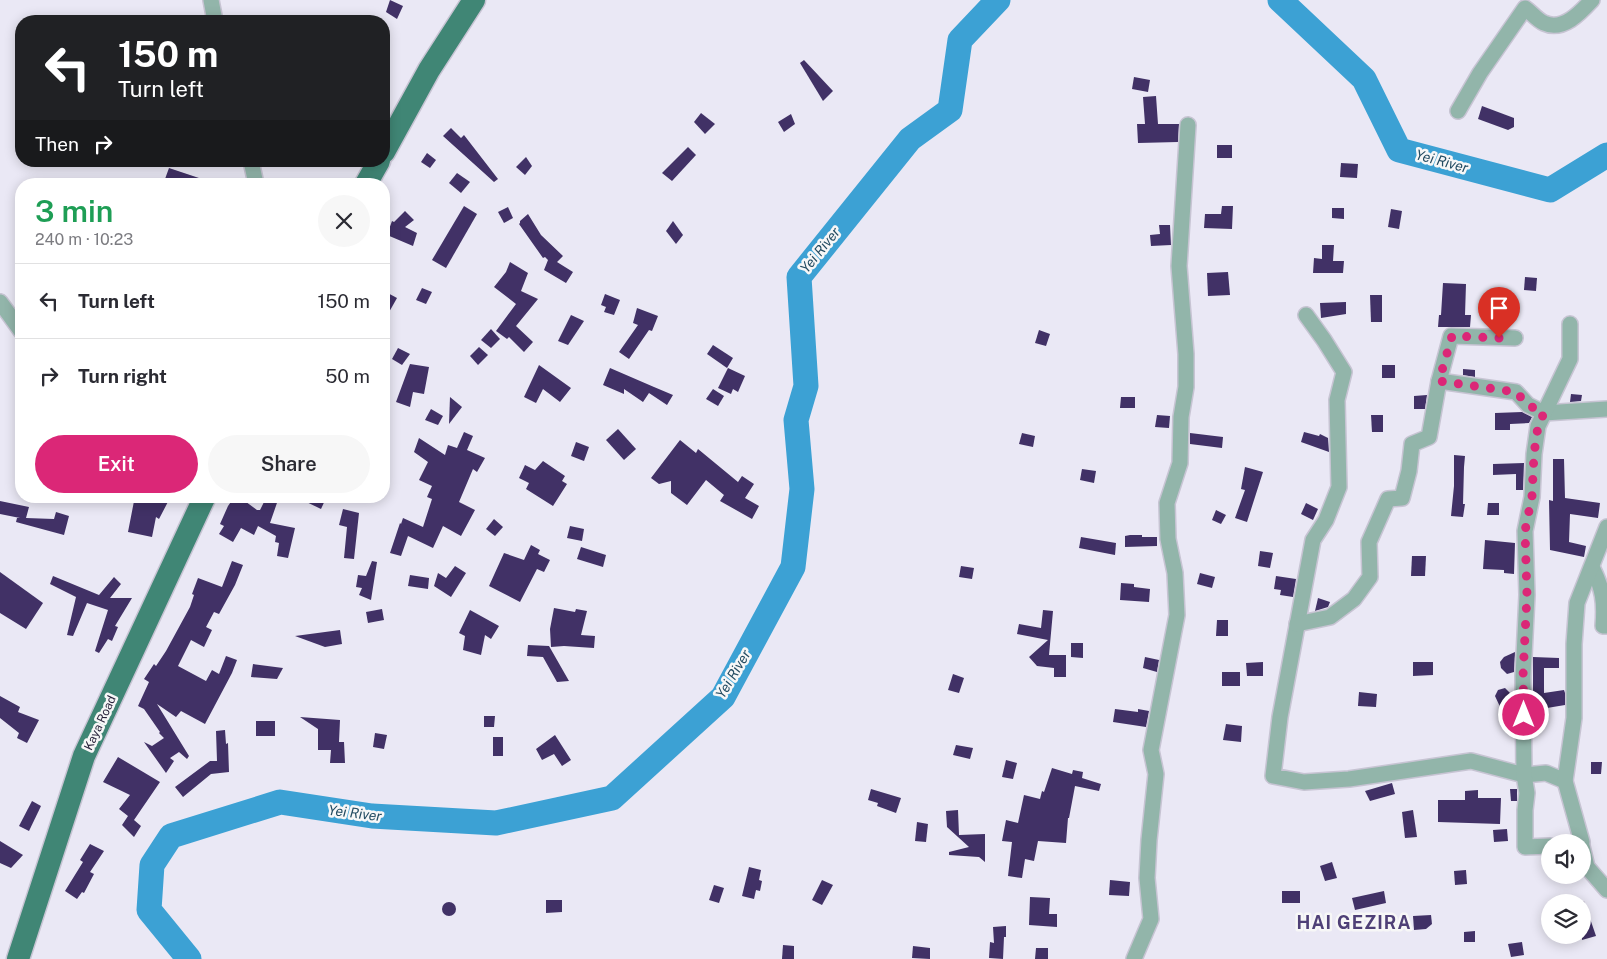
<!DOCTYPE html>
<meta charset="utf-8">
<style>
body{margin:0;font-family:"Public Sans",sans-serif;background:#f7f7f7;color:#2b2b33;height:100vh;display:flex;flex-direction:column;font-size:19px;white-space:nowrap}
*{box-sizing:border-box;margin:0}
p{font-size:16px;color:#7c7c81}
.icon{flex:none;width:28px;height:28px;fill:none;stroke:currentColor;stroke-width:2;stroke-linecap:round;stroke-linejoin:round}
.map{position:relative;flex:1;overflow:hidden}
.drawer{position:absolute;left:15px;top:178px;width:375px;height:325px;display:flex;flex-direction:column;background:#fff;border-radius:20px;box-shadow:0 2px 12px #0003}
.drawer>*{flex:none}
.top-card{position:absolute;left:15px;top:15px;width:375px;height:152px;border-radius:20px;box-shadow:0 2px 12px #0003;background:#202124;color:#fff;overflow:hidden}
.buttons{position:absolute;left:1541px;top:834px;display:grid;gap:10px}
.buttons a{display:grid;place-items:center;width:50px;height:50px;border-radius:50%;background:#fff;box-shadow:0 2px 12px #0003;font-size:25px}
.pin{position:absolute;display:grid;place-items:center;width:42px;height:42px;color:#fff;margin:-51px -21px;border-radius:50% 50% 50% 0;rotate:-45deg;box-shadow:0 0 5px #0007}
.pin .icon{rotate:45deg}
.me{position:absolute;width:55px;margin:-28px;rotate:0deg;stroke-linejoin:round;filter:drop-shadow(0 0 4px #0008)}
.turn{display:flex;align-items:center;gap:18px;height:105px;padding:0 20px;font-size:22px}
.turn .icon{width:65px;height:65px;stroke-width:2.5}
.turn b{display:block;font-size:35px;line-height:42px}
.then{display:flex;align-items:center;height:48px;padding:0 20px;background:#0003;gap:10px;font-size:19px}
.round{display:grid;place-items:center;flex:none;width:52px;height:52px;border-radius:26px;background:#f7f7f7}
.summary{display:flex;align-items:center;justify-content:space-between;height:85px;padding:0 20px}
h1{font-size:30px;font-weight:600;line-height:38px;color:#1e9e55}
.primary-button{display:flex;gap:10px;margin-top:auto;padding:10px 20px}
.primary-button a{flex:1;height:58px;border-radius:30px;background:#db2777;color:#fff;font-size:20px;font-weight:600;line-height:58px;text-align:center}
.primary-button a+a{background:#f7f7f7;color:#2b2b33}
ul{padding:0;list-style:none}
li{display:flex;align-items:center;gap:15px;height:75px;padding:0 20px;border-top:1px solid #e1e1e2}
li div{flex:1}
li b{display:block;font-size:19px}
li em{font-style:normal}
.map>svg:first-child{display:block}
</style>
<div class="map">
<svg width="1607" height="959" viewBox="0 0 1607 959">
<rect width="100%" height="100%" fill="#eae8f5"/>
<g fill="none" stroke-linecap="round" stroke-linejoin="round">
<g stroke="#3ca1d4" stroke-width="25">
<path d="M1280,0L1364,79L1399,150L1550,190L1607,155"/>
<path d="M189,959L149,910L152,865L171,836L280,802L372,816L496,823L612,798L723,697L793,567L802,489L796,420L806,386L799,277L910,139L950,110L960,40L998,0"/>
</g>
</g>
<g fill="#413166">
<path d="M390,0L403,6L397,19L386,12Z"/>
<path d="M804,60L833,91L823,101L800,63Z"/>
<path d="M1134,77L1150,80L1148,92L1132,89Z"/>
<path d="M1156,96L1158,124H1179L1178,142L1138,143L1137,124H1145L1143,97Z"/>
<path d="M1482,106L1514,118V127L1508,130L1478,119Z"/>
<path d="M701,113L715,124L705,134L694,122Z"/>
<path d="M791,114L795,124L784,132L778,122Z"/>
<path d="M451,128L461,138L464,135L498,179L494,182L443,136Z"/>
<rect x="1217" y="145" width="15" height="13"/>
<path d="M688,147L696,155L672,181L662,173Z"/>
<path d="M427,153L436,160L430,168L421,162Z"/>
<path d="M526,157L532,166L525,175L516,167Z"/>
<path d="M1341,163L1358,164L1357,178L1340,177Z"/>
<path d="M169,168L205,180L204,184H174V181L165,179Z"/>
<path d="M457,173L470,182L461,193L449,183Z"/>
<path d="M464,206L477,214L446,268L432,260Z"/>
<path d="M1222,206H1233L1232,229L1204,228L1205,214H1221Z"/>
<path d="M508,207L513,218L504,223L498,212Z"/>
<path d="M1332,208H1344V219L1332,218Z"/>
<path d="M1391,209L1402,211L1399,229L1388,227Z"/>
<path d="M405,211L414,220L405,227L417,233L413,246L387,235L392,221L394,222Z"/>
<path d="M528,214L541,235L563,256L557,262L573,272L566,283L544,270L548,260L545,257L543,258L519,224L520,223V221Z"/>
<path d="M673,221L683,235L676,244L666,231Z"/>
<path d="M1159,225H1170L1171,245L1151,246L1150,235L1160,234Z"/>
<path d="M1322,245H1334L1333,261H1344L1343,273H1313L1314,258L1322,259Z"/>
<path d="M510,262L528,273L521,291L538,299L516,326L533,342L524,352L509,337L507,339L496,331L516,304L494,287L506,272Z"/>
<path d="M1228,272L1230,295L1208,296L1207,273Z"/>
<path d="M1525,277L1537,278L1536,291L1524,290Z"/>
<path d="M1443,283L1466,284L1465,315H1471L1470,327H1438L1439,315H1441Z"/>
<path d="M422,288L432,292L426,304L416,300Z"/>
<path d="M384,291L397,298L384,321Z"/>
<path d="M605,294L620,300L614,315L604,312L606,307L601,305Z"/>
<path d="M1370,295H1382V322H1371Z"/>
<path d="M1346,302V314L1321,318L1320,303Z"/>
<path d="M637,308L658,316L652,331L649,330L629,359L619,352L638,325L633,323Z"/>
<path d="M571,315L584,321L568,345L558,341Z"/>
<path d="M491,329L500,339L491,348L481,340Z"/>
<path d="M1039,330L1050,334L1046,346L1035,343Z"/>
<path d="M713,345L733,358L727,368L707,354Z"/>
<path d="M479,347L488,355L478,365L470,356Z"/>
<path d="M398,348L410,354L402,365L392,359Z"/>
<path d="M410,364L429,367L424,394L413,392L410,407L396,402Z"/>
<path d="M539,365L571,388L560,402L543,389L536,403L524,397Z"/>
<rect x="1382" y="365" width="13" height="13"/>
<path d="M610,368L654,387L673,395L667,405L649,393L643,402L624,389V394L603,385Z"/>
<path d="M728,368L745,376L738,392L733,389L731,394L718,388Z"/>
<path d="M1463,369L1475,370V377L1463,375Z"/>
<path d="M713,389L724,396L718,406L706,399Z"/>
<path d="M1571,394L1582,395L1581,401L1570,402Z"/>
<path d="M1427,395L1425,409H1414V396Z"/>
<path d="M450,397L462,407L449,424Z"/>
<path d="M1121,397H1135V408H1120Z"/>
<path d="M431,409L443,416L438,425L425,420Z"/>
<path d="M1522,412L1532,417L1529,423L1510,424V430H1495V413Z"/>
<path d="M1157,415L1170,416L1169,428L1155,427Z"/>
<path d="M1371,415H1383V432H1372Z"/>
<path d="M618,429L636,449L624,460L606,440Z"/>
<path d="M464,432L473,436L467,450L485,458L477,472L473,469L459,502L475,510L461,536L443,526L433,548L408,536L401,556L390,553L400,523L401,524L403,518L423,527L432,499L427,497L432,486L419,480L428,462L414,452L419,438L445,455L448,445L457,448Z"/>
<path d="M1304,432L1319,436L1320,434L1328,438L1329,452L1301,442Z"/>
<path d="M1022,433L1035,436L1033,447L1019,444Z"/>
<path d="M1190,433L1223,437L1222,448L1190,444Z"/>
<path d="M680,440L696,453L698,449L738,482L742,476L754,484L745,498L759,506L752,519L720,501L724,495L706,480L687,505L671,493V481L659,484L651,478Z"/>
<path d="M576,442L589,447L584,461L571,456Z"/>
<path d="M1454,455L1465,456L1464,467L1463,504H1465L1463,517L1451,516L1454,486Z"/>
<path d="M1553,459H1564L1565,498L1600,503L1598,518L1570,514L1569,542L1586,546L1584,557L1550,550L1549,500L1553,501Z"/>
<path d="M543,461L565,476L562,481L567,484L553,506L526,489L529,483L519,478L525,465L535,470Z"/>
<path d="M1524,463L1523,490H1516V474L1493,475V464Z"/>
<path d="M1245,467L1263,472L1247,522L1235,518L1245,490L1241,489Z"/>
<path d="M1082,469L1096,471L1094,483L1080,480Z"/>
<path d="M135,496H171L159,519L156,517L152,537L128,532Z"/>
<path d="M235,496H238L257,510H260L267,496L278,500L270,523L295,528L288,558L277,556L279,543L275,542L276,536L258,526L254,535L241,528L233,542L219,534L224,526L220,524L228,506Z"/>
<path d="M294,496H327L321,509Z"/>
<path d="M0,501L29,507L26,518L54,519L56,512L69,516L64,535L16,522L17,518H20L0,514Z"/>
<path d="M1306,503L1318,509L1313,520L1301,514Z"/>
<path d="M1488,503H1499V515H1487Z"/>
<path d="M343,509L359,513L354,559L344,558L347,527L339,525Z"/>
<path d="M1216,510L1226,515L1221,524L1212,520Z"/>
<path d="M494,519L503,527L495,536L486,529Z"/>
<path d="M570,526L584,529L582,541L567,538Z"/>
<path d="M1130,535H1142V537H1157V546L1125,547V536Z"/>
<path d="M1081,537L1116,543L1115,555L1079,548Z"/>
<path d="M1485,540L1515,543L1514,574L1504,573V570L1483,569Z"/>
<path d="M531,545L540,550L538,554L550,560L544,572L537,569L520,602L489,586L504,553L524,560Z"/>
<path d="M581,547L606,555L603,567L577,559Z"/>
<path d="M1260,551L1273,553L1270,568L1258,566Z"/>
<path d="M1412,556H1426L1425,576H1411Z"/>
<path d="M232,561L243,565L235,585L219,614L214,612L206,627L212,630L204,647L191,640L178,666L206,681L212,670L219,674L226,656L237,660L232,673L205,724L181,711L176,717L157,704L189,756L187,759L179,752L170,758L174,761L166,773L144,742L152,746L164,738L159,733L160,732L144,709L138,706L149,682L144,679L154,664L156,666L166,651L190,607L194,595L192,594L198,578L222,587Z"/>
<path d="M372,561L377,562L371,600L359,595L362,588L356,587L358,575L366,576Z"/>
<path d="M455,566L466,573L451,597L434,586L438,573L446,578Z"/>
<path d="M961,566L974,568L972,579L959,577Z"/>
<path d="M0,572L43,603L26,629L0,613Z"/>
<path d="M1200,573L1215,577L1212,588L1197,584Z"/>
<path d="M410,575L429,578L428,589L408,586Z"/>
<path d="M53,576L99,595L114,577L121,584L110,598H132L115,626L118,627L112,641L108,639L99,653L95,651L108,610L87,603L73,636L67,635L76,597L50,584Z"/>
<path d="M1276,576L1296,579L1293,597L1280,595L1281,590L1274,589Z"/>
<path d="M1121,583L1134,584V587L1150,589L1149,602L1120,600Z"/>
<path d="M1318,598L1330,602L1328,607L1315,611Z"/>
<path d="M554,608L575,612L576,609L587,611L581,635L595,636L594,648L564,646L551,647L550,629Z"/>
<path d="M382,609L384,620L368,623L366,612Z"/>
<path d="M470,610L499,626L491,639L485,635L481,655L463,650L465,636L459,633Z"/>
<path d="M1043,610L1053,611L1049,655H1066V677H1054V668L1037,666L1029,657L1048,640L1017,634L1019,624L1041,628Z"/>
<path d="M1217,620H1228V636H1216Z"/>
<path d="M340,630L342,644L325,647L295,636Z"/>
<path d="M1071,643H1083V658L1071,657Z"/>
<path d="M528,645L549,646L569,681L557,682L543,657L527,656Z"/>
<path d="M1515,652L1514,672L1507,674L1501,668L1500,662L1504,657Z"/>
<path d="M1145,657L1159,660L1157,672L1143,668Z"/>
<path d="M1533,657L1559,658V668H1544V693L1564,690L1565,693V705L1541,709L1539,729L1533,728Z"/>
<path d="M1263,662V676H1247L1246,663Z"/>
<path d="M1413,662H1433V675L1413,676Z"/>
<path d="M253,664L283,668L277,679L251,677Z"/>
<rect x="1222" y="672" width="18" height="14"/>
<path d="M953,674L964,678L959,693L948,690Z"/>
<path d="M1505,688L1512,695L1502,711L1495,696L1498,690Z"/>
<path d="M1359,692L1377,694L1376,707L1358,706Z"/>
<path d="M0,696L20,707L18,712L39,720L27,743L17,738L19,733L0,718Z"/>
<path d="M1115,709L1138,712V709L1149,711L1146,727L1113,722Z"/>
<path d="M484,716H495L494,727H484Z"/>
<path d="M300,717L340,720L339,742H344L345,763H330L331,750H318V729Z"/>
<rect x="256" y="721" width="19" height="15"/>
<path d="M1226,724L1242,726L1241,742L1223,740Z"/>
<path d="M225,730L226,744L228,743L229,772L211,774L183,797L175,787L210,761H217L216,731Z"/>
<path d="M375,733L387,735L384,749L373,747Z"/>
<path d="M555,735L571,760L562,766L554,754L542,760L536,749Z"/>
<rect x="493" y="737" width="10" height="19"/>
<path d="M956,745L973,748L970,759L953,755Z"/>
<path d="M118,757L160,782L134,820L141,826L134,837L122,825L128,816L119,809L130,795L103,782Z"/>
<path d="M1006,760L1017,763L1013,779L1002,777Z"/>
<path d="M1591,762H1602L1601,774H1591Z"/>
<path d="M1052,768L1072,774L1073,770L1083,772L1082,778L1101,784L1099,791L1075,786L1069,818H1068L1066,843L1038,841L1034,861L1025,859L1022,878L1008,876L1012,842L1002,841L1006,820L1018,823L1024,795L1040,799L1042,791L1044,792Z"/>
<path d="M1392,783L1395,794L1370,801L1365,791Z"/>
<path d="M871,789L901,798L896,813L877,806L878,803L868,800Z"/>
<path d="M1510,789H1517V801H1511Z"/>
<path d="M1478,790V798H1501L1500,824L1438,822V800H1465V791Z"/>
<path d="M32,801L41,806L29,831L19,826Z"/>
<path d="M958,810L959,835L985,834V862L979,857L949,855V852L969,847L947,827L946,811Z"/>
<path d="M1413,810L1417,837L1405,838L1402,812Z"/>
<path d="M917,822L928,824L926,842L915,841Z"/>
<path d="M1507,829L1508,841L1494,842L1493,830Z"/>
<path d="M0,841L23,855L11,868L0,863Z"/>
<path d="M90,844L104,851L90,872L94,874L84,893L82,892L77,899L65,891L83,862L80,860Z"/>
<path d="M1332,862L1337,878L1325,881L1320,866Z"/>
<path d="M749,867L761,870L759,880L762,881L760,891L756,890L754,899L742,896Z"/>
<path d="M1466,870L1467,884L1455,885L1454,871Z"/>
<path d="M822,880L833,885L822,905L812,900Z"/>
<path d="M1110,880L1130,882L1129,896L1109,895Z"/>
<path d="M714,885L724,888L719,903L709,900Z"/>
<rect x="1282" y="891" width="18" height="12"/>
<path d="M1384,891L1386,903L1355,910L1352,898Z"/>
<path d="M1030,897L1050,898L1049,914H1057V927L1029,925Z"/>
<path d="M546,900H562V912L546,913Z"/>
<path d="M1582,901H1584L1596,936L1582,940Z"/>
<circle cx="449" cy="909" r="7"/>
<path d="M1431,915L1432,924L1426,929L1414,930L1413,916Z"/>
<path d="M1006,926V937H1004L1003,959L989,958L990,942L994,943L993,927Z"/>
<path d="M1475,931V942H1464V932Z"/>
<path d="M1522,942L1524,955L1511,957L1508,944Z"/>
<path d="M783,945L794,946V959H782Z"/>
<path d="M913,946L930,948V959L912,958Z"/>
<path d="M1036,948H1048V959H1035Z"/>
</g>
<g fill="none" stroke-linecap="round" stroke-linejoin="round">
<defs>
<g id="minor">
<path d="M211,0L215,21"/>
<path d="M1458,111L1480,73L1525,8C1531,12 1537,20 1544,23C1563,32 1581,12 1592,0"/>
<path d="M251,161L256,184"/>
<path d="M0,302L21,331"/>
<path d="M1306,315L1324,340L1344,372L1337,400L1339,487L1326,520L1313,540L1280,717L1273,776L1304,782L1349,779L1471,761L1524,775L1546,773L1565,781"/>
<path d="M1439,381L1516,392L1528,405L1544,413L1607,409"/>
<path d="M1592,567C1603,589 1605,602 1603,626H1607"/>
<path d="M1297,624L1330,617L1354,599L1370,577L1369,542L1388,499L1402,498L1409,471L1412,444L1429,437L1439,381L1451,336L1515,338"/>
<path d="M1582,842L1565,781L1574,718V644L1577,603L1607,527"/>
<path d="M1550,846L1525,847V810L1527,793L1524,775L1523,676L1527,595L1525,531L1532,497L1534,454L1538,426L1570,359V324"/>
<path d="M1582,846L1587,867L1607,890"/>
<path d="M1134,959L1151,919L1147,878L1149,840L1156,774L1151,750L1177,615L1175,573L1168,539L1167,503L1180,463L1181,417L1186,387V354L1179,266L1188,125"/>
</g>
<g id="primary">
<path d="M384,152L429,70L474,0"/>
<path d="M366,184L379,161"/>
<path d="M18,959L84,756L205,496"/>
</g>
</defs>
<use href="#minor" stroke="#c7c4d3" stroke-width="18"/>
<use href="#primary" stroke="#c7c4d3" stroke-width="25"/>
<use href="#minor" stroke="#92b5aa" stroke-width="15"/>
<use href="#primary" stroke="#408675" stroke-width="22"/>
</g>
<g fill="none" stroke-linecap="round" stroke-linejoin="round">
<path stroke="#db2777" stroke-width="9" stroke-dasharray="0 16.2" d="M1499,338L1452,336L1439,381L1516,392L1528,405L1544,413L1538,426L1534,454L1532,496L1525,531L1527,595L1523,676L1524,715"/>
</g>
<g text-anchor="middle" stroke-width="5" stroke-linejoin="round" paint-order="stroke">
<g font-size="12" fill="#28223a" stroke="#f7f7f7">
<text transform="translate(100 723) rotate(-65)" y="4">Kaya Road</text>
</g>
<g font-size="14" font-style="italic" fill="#234c62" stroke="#f7f7f7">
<text transform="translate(1442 161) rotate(15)" y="5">Yei River</text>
<text transform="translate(820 250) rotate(-51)" y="5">Yei River</text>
<text transform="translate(733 674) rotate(-59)" y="5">Yei River</text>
<text transform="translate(355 813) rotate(7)" y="5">Yei River</text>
</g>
<g font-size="18" font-weight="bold" letter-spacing="1" fill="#4f4077" stroke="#f7f7f7">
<text x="1354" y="929">HAI GEZIRA</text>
</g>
</g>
</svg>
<div class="buttons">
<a><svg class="icon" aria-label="sound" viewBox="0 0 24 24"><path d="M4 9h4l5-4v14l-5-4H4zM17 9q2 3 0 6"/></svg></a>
<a><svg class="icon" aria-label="layers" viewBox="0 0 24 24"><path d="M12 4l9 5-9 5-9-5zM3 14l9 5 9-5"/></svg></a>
</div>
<div class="pin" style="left:1499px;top:338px;background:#d93025"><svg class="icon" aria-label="arrive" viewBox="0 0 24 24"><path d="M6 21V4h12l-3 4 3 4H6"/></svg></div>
<svg class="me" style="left:1524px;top:715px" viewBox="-20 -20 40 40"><circle r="17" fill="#db2777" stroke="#fff" stroke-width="3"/><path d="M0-11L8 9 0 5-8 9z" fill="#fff"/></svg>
<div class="top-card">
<div class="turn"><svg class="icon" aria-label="left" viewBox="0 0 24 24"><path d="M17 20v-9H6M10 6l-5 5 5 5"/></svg><div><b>150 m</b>Turn left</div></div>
<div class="then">Then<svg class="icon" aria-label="right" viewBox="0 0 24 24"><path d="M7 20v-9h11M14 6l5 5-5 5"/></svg></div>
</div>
<section class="drawer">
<div class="summary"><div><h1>3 min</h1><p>240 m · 10:23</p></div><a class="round"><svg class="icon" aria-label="close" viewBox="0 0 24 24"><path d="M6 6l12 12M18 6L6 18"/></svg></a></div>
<ul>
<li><svg class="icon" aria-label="left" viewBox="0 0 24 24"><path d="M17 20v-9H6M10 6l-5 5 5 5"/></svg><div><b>Turn left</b></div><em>150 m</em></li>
<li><svg class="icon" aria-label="right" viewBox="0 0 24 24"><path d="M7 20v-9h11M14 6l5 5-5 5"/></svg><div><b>Turn right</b></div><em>50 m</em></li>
</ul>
<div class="primary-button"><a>Exit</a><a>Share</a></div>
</section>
</div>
